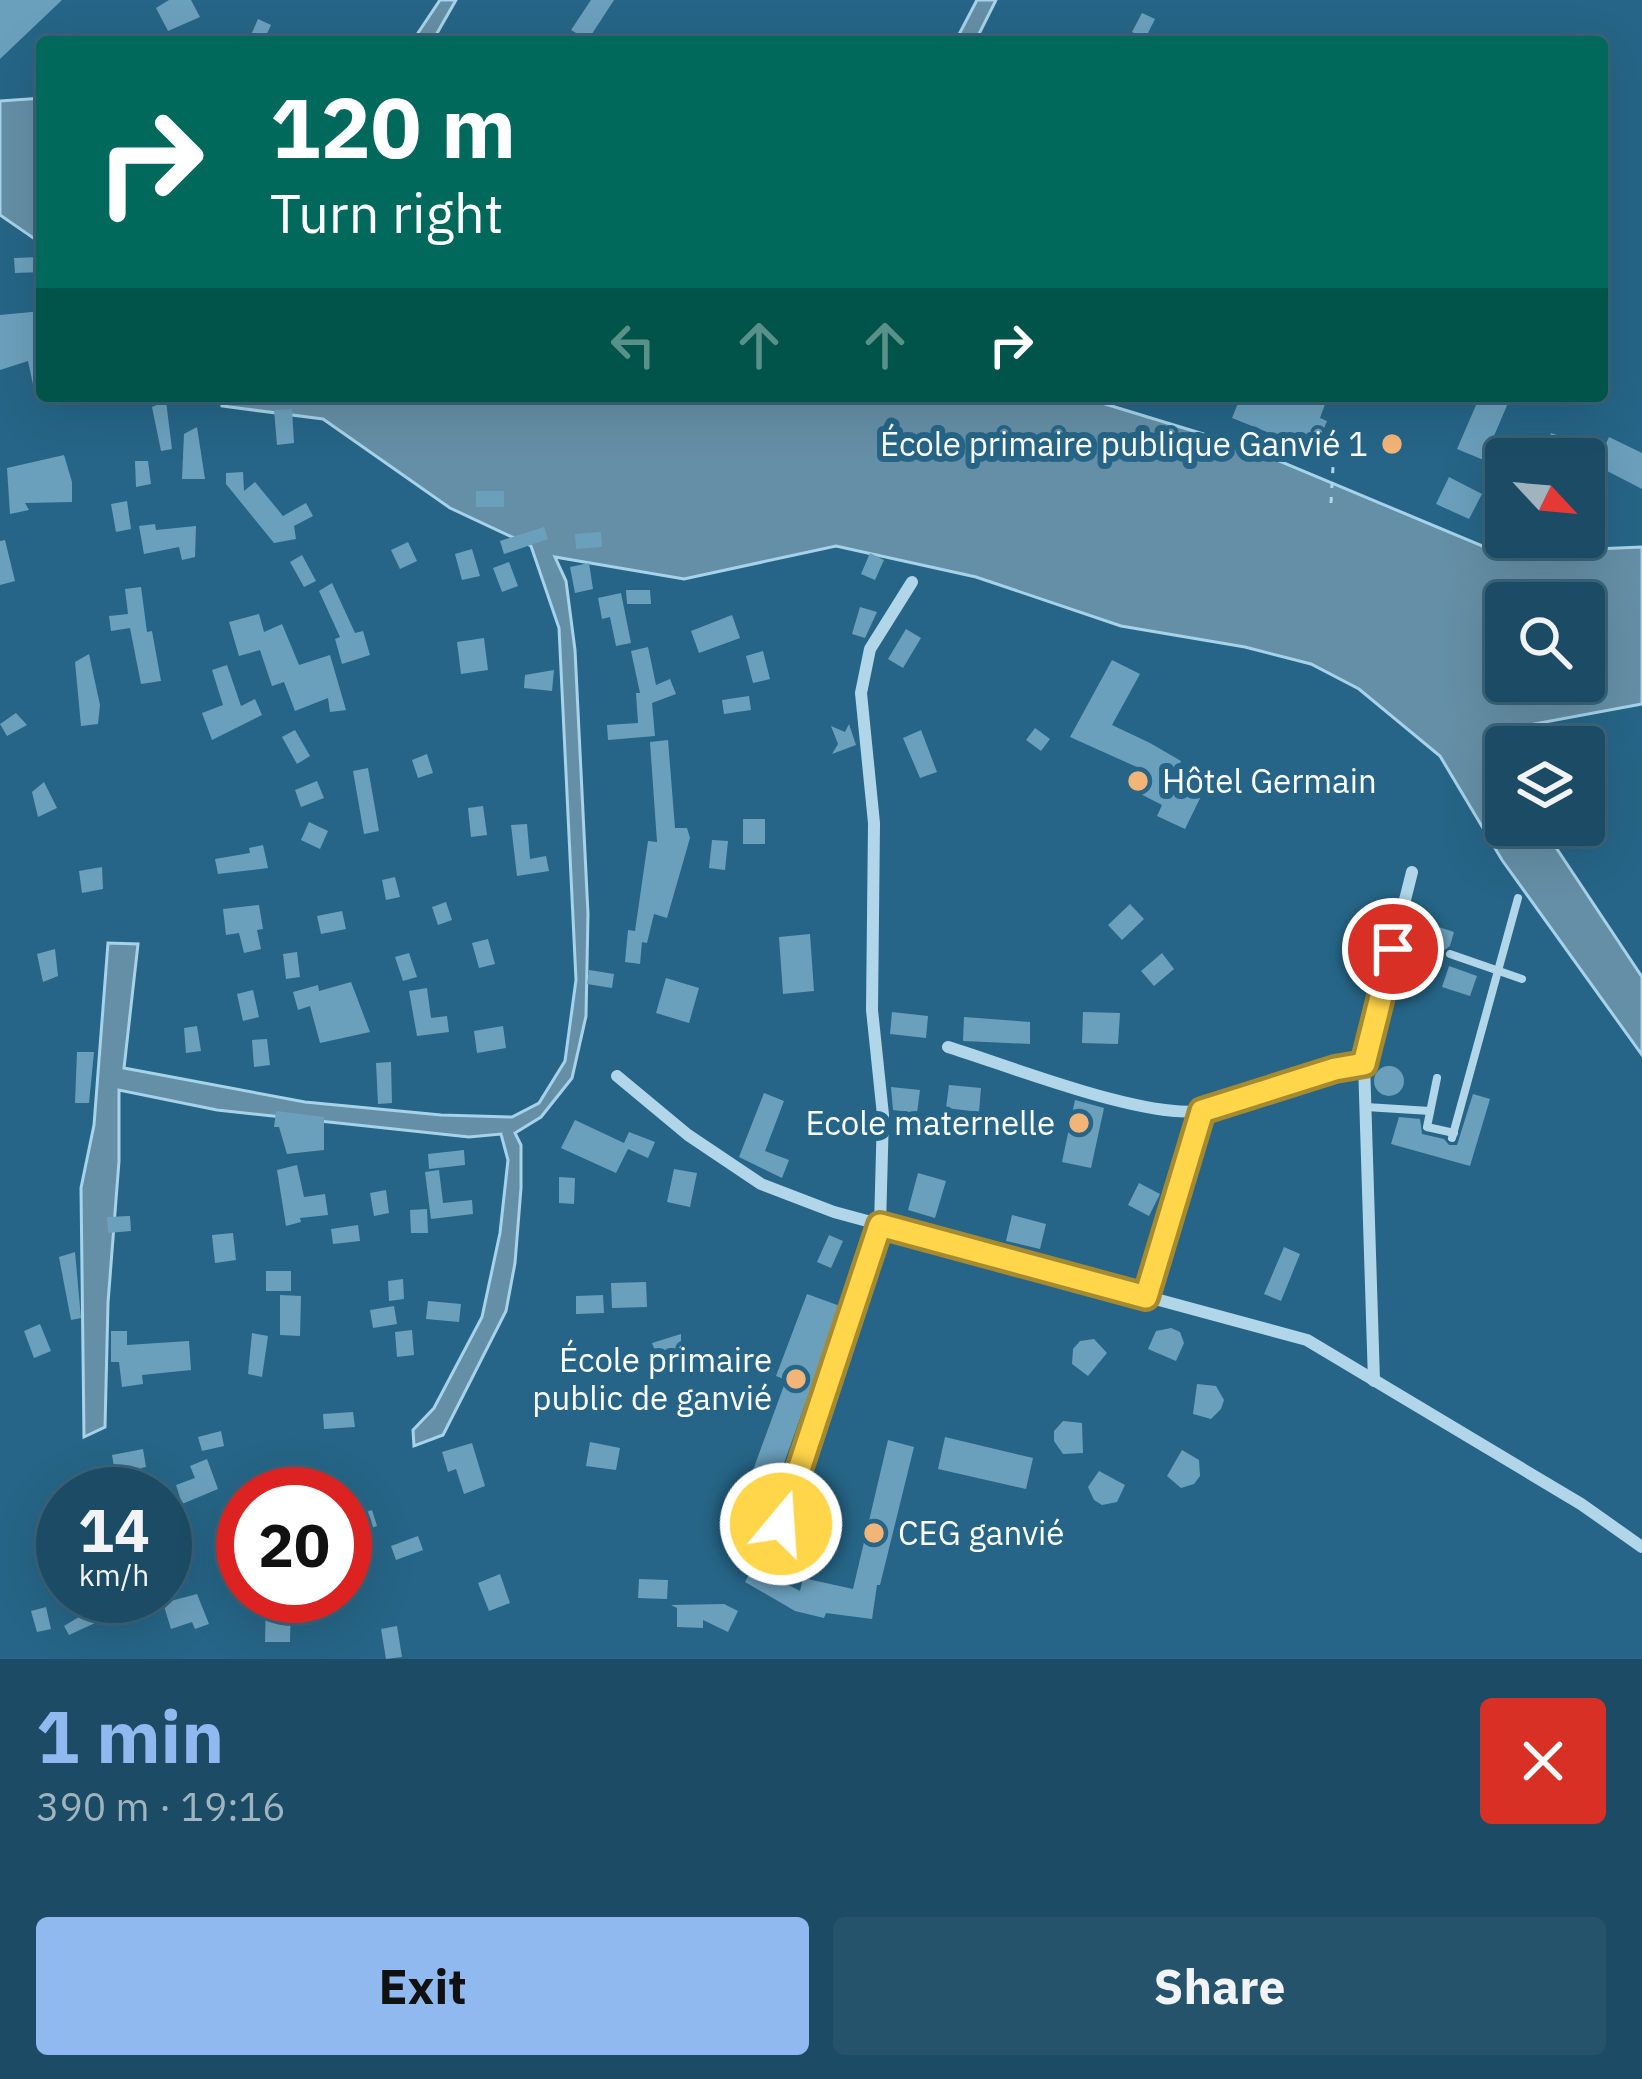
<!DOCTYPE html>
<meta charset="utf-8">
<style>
body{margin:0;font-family:"IBM Plex Sans",sans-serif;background:#25536b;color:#f1f3f6;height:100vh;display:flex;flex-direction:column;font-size:45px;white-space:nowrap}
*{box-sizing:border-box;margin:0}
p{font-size:39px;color:#a0b4bf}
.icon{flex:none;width:66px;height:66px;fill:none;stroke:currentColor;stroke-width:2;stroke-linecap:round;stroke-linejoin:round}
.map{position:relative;height:1659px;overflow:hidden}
.drawer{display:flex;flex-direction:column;background:#1c4c65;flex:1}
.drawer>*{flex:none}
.banner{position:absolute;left:36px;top:36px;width:1572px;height:366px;border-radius:12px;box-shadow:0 12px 48px #0002,0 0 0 3px #3a6379;background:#00695c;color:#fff;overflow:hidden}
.needle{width:78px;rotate:116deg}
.fabs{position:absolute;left:1485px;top:438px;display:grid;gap:24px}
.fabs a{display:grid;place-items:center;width:120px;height:120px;border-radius:12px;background:#1c4c65;box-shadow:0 12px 48px #0002,0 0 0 3px #3a6379;font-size:60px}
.speed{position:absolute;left:36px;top:1467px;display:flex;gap:24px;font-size:60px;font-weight:700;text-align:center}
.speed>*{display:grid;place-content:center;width:156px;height:156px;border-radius:50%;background:#1c4c65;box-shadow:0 12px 48px #0002,0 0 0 3px #3a6379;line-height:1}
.speed small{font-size:30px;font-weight:400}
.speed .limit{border:18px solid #d22;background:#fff;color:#111}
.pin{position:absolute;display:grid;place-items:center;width:102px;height:102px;color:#fff;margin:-51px;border:6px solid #fff;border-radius:50%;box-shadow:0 3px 12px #0007}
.me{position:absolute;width:132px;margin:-66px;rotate:18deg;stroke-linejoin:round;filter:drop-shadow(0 0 9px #0008)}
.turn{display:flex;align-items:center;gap:42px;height:252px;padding:0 36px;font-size:54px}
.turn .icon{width:156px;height:156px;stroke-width:2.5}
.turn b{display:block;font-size:84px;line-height:102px}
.lanes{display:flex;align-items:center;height:114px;padding:0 36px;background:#0003;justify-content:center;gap:60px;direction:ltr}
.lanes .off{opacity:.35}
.round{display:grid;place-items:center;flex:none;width:126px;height:126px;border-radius:12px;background:#25536b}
.summary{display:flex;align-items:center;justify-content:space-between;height:204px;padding:0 36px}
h1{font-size:72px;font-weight:800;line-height:90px;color:#90b9f0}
.action{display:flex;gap:24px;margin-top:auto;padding:24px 36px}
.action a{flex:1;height:138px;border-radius:12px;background:#90b9f0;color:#111;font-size:48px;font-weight:800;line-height:138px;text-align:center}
.action a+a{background:#25536b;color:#f1f3f6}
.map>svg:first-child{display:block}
</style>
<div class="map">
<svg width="1642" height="1659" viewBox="0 0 1642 1659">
<rect width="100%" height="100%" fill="#266587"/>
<g fill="#658fa6" stroke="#a6d3e9" stroke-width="3" fill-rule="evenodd">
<path d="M440,0H456L432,42H412Z"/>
<path d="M977,0H996L975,42H955Z"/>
<path d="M42,98V244L0,215V101Z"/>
<path d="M221,396H1079L1246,447L1499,553L1642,547V704L1534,724L1526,747H1506V825H1541L1642,977V1055L1502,860L1440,756L1359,689L1311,664L1245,647L1121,626L976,577L836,546L684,579L555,557L566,581L575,650L588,914L586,1016L572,1078L541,1117L515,1133L521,1145V1188L515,1263L506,1311L443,1435L414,1446L413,1430L434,1408L482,1317L500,1233L508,1160L501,1134L469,1137L217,1110L119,1090V1161L108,1303L105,1427L84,1437L81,1188L94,1125L108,943L138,944L124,1068L305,1102L441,1115L512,1117L539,1103L565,1061L576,980L559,628L531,546L450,508L323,419L222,406ZM1506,603H1584V681H1506Z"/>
</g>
<g fill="#6ba0bc">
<path d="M0,0H62L0,59Z"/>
<path d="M169,0H191L200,17L168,31L156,8Z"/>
<path d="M591,0H614L588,40L571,30Z"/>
<path d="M1142,13L1155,19L1145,39L1132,32Z"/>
<path d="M258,19L271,25L263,42H248Z"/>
<path d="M41,257L42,272L15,273L14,258Z"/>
<path d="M42,311V394H35L28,361L0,370V315Z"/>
<path d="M1241,396H1328L1320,418L1327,421L1315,451L1232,418Z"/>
<path d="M1480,396H1511L1494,436L1552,459H1481L1457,449Z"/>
<path d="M166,401L172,449L161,451L152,407Z"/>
<path d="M292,409L294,443L277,445L274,410Z"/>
<path d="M197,427L205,479H182L184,434Z"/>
<path d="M1551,433L1603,450L1609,437L1642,453V489L1576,455L1560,453L1561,448L1548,441Z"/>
<path d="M64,455L72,482V502L25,503L29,510L10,514L7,468Z"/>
<path d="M135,461H148L151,484L136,487Z"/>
<path d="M243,472L244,491L255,482L283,516L306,503L313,516L294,526L296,539L274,543L226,484V473Z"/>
<path d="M1449,477L1482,494L1469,519L1436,504Z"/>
<rect x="476" y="491" width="28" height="16"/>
<path d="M127,501L131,529L116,532L111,504Z"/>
<path d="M155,524L156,530L196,526L195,557L182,560L179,547L144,554L139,526Z"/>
<path d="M544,527L548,539L504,554L500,541Z"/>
<path d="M601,532L602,547L576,549L575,534Z"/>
<path d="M5,540L15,581L0,585V541Z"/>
<path d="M408,542L417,561L400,569L391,550Z"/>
<path d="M472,549L480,576L462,580L455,554Z"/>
<path d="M870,553L884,560L875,580L861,574Z"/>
<path d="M302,555L316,581L304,587L290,562Z"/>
<path d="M509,562L518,586L502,592L493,568Z"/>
<path d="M589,563L593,589L575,593L570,567Z"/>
<path d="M332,583L355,633L363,631L370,655L342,664L335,639L340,637L319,591Z"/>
<path d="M141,587L147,632L152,631L161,681L141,684L130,628L111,631L109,616L128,614L125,589Z"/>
<path d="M626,590H650L651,604H627Z"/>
<path d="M621,593L631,643L616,646L610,617L602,619L598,598Z"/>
<path d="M860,607L877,612L865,638L852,634Z"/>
<path d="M259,614L264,632L282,624L299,665L330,655L346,710L330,712L328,698L295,711L284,682L272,686L260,650L239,656L229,622Z"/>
<path d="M732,615L740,638L699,653L691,631Z"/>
<path d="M906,629L921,638L903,668L888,659Z"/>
<path d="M484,638L488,670L461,674L457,642Z"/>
<path d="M648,647L656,685L670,679L676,694L652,703L655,736L608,740L607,725L638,723L636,693H640L631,651Z"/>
<path d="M763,651L770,679L753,683L746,656Z"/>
<path d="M89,654L100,705L98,724L81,726L75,662Z"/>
<path d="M1112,660L1140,674L1112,725L1150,743L1181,761L1178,768L1208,782L1185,829L1157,816L1162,805L1129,788L1139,768L1070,737Z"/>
<path d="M227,665L241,706L255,699L262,715L212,740L202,713L223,705L212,670Z"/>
<path d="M554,670L552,691L524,688L525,675Z"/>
<path d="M749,696L751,710L724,714L722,700Z"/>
<path d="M16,713L27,725L7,736L0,724Z"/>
<path d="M849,724L856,745L832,754L838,744L831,726L845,732Z"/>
<path d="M1035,728L1050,739L1041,751L1026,740Z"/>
<path d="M295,730L310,756L297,764L282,737Z"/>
<path d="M921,730L937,772L920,778L903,738Z"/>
<path d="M668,740L675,828H687L690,838L667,918L654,914L647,943L642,942L640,964L625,962L628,930L635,931L648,841L657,842L650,742Z"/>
<path d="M427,754L433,773L418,778L412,760Z"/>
<path d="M368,768L379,831L364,834L353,771Z"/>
<path d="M317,781L324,798L301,807L295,790Z"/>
<path d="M44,782L57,808L38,817L32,792Z"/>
<path d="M483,806L487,835L471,837L468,808Z"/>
<rect x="743" y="819" width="22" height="25"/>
<path d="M309,822L328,831L320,849L301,840Z"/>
<path d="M527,824L530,859L546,856L549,871L517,876L511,825Z"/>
<path d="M712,840L728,841L725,870L709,868Z"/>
<path d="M263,845L268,868L218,874L215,859L250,853L249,848Z"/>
<path d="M102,867L103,889L82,893L79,871Z"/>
<path d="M395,877L400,897L386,900L382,880Z"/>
<path d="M446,902L452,920L438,925L432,907Z"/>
<path d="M1130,904L1144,919L1122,940L1108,925Z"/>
<path d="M259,905L263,929L257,930L261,949L244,953L239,933L226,935L223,909Z"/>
<path d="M342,911L346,929L321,934L317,916Z"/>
<path d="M1411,918L1454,932L1450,946L1442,952V967L1402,954Z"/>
<path d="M810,934L814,991L783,994L779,937Z"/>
<path d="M488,939L495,964L479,968L472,943Z"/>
<path d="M55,949L58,976L43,982L37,954Z"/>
<path d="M297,952L300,977L286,979L283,954Z"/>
<path d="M409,953L417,977L403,981L395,957Z"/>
<path d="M1162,953L1174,969L1154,986L1141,971Z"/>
<path d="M1449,966L1477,976L1470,996L1442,987Z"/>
<path d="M589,970L614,974L612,988L587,984Z"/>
<path d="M666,978L699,988L689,1023L656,1013Z"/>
<path d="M351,982L370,1032L320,1043L310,1006L298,1010L293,992L318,985L319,991Z"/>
<path d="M427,988L431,1018L447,1016L449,1032L417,1036L409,991Z"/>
<path d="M253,990L259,1017L243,1021L237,994Z"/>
<path d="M892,1012L928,1016L926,1038L890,1034Z"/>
<path d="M1083,1012L1120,1013L1118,1044L1082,1043Z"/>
<path d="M964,1017L1030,1022V1044L963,1041Z"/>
<path d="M197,1026L201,1051L186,1053L184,1028Z"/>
<path d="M503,1026L506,1048L477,1053L474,1031Z"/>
<path d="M267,1039L270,1065L254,1067L252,1040Z"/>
<path d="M77,1052H94L89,1103H75Z"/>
<path d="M391,1062L392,1103L378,1104L376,1063Z"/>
<circle cx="1389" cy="1081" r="15"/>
<path d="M949,1085L981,1088L979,1112L946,1108Z"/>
<path d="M891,1087L920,1090L917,1113L893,1110Z"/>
<path d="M764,1093L784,1101L765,1151L789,1160L782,1178L739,1157Z"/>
<path d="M1473,1094L1490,1099L1470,1166L1391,1144L1399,1117L1420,1119L1422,1134L1444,1139L1449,1145H1457Z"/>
<path d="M1075,1100L1104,1108L1091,1168L1062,1162Z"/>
<path d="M276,1111L324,1117V1150L287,1154L279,1127H274Z"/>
<path d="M575,1120L624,1143L629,1132L655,1142L648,1158L628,1149L616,1173L561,1148Z"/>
<path d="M464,1150L465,1165L429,1169L428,1154Z"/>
<path d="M297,1165L304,1197L325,1194L328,1215L300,1218L301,1222L286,1226L277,1170Z"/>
<path d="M674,1169L697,1173L690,1207L667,1202Z"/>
<path d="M439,1170L443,1203L472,1200L473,1214L431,1219L425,1172Z"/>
<path d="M918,1173L946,1181L935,1218L908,1210Z"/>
<path d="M559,1177L575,1178L574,1204L559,1203Z"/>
<path d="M1139,1183L1160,1194L1149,1216L1128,1205Z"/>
<path d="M386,1190L389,1213L374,1216L370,1193Z"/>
<path d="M427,1209L428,1233H411L410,1210Z"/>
<path d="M1012,1215L1046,1224L1040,1249L1006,1241Z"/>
<path d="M130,1216L131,1231L108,1233L107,1217Z"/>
<path d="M358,1225L360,1241L333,1244L331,1229Z"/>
<path d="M233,1233L236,1260L215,1263L212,1235Z"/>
<path d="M829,1235L843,1241L831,1268L817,1262Z"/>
<path d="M1284,1247L1300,1254L1281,1301L1264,1294Z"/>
<path d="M75,1252L81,1318L71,1320L59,1257Z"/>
<rect x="266" y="1271" width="25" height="20"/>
<path d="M403,1279L404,1299L389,1301L388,1281Z"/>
<path d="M646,1282L647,1307L612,1308L611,1283Z"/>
<path d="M807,1294L840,1306L756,1542L730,1533L786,1380L776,1376Z"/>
<path d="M280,1295L301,1296L300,1336L280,1335Z"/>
<path d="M603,1295L604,1313L576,1314V1296Z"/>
<path d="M428,1301L461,1304L459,1322L426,1319Z"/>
<path d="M394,1306L397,1324L373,1328L370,1310Z"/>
<path d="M40,1324L51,1351L34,1358L24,1331Z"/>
<path d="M1171,1328L1180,1332L1184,1343L1176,1361L1148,1349L1156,1331Z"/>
<path d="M412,1330L414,1355L397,1357L395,1332Z"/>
<path d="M111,1331H127V1345L189,1341L191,1370L142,1375L143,1384L122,1387L119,1362H111Z"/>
<path d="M252,1333L268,1336L262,1377L248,1374Z"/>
<path d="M681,1334V1354L657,1356L652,1343Z"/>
<path d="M1094,1339L1107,1353L1088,1376L1072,1364L1073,1349L1080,1341Z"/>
<path d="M1197,1384L1216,1386L1224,1400L1221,1409L1211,1419L1193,1414Z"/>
<path d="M353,1412L355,1427L324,1429L323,1414Z"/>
<path d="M1063,1421L1082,1423L1083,1453L1063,1454L1054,1441V1431Z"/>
<path d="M221,1431L224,1446L202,1451L198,1437Z"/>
<path d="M945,1437L1033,1458L1026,1489L938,1469Z"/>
<path d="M888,1440L914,1447L880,1585H877L872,1619L826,1613L824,1618L795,1611L745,1582L753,1567L800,1591L803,1578L853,1589Z"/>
<path d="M590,1442L620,1448L616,1470L586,1466Z"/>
<path d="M472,1443L485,1486L464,1494L456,1469L448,1472L442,1452Z"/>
<path d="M143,1449L146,1467L141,1468L148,1494H129L122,1472L115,1473L112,1455Z"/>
<path d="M1182,1450L1199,1460L1200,1476L1194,1484L1181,1488L1167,1476Z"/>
<path d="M207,1459L218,1489L182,1504L176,1485L195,1478L190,1466Z"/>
<path d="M1099,1471L1125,1485L1117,1502L1102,1505L1094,1500L1088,1487Z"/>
<path d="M372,1510L377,1526L349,1535L345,1519Z"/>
<path d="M418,1536L423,1550L396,1560L391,1546Z"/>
<path d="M500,1574L510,1603L489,1611L478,1583Z"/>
<path d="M639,1579L668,1580L667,1599L638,1598Z"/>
<path d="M197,1594L209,1624L195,1629L192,1622L171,1629L163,1603Z"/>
<path d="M266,1596H291L290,1642H265Z"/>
<path d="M112,1597L121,1611L69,1635L64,1626Z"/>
<path d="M724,1604L738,1611L728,1632L703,1620V1628L677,1627V1608L671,1605Z"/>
<path d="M46,1607L51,1629L37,1632L31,1611Z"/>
<path d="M397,1626L402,1657L386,1659L381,1629Z"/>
</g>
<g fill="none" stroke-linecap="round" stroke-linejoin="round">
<path stroke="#b2d6e9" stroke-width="3" stroke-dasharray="6 9" stroke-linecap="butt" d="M1331,503L1333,467"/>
<g stroke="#b2d6e9" stroke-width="8">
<path d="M1450,954L1522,979"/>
<path d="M1437,1078L1427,1127L1454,1133"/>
<path d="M1366,1107L1430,1111"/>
<path d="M1452,1138L1518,898"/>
<path d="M781,1524L880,1225"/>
</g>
<g stroke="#b2d6e9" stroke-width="12">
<path d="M948,1047C1007,1065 1150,1122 1205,1110C1259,1098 1309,1073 1364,1063"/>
<path d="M617,1076L688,1135L761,1184L834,1212L1307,1340L1581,1504L1642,1547"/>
<path d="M880,1225L883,1115L872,1010L874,823L861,693L870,649L912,582"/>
<path d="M1146,1297L1201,1111"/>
<path d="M1374,1381L1364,1063L1412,872"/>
</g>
</g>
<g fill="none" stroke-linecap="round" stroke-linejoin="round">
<defs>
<path id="route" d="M781,1524L880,1225L1146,1297L1202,1111L1335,1069L1364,1064L1393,949"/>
</defs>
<use href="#route" stroke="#a68a30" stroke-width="30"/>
<use href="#route" stroke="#ffd54a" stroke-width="21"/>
</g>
<g fill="#f2b477" stroke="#266587" stroke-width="4.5">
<circle cx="1392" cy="444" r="12"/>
<circle cx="1138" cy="781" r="12"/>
<circle cx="1079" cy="1123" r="12"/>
<circle cx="796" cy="1379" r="12"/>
<circle cx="874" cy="1533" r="12"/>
</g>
<g text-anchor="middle" stroke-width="12" stroke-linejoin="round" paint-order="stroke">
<g font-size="33" fill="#fff" stroke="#266587" text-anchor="end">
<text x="1368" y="456">École primaire publique Ganvié 1</text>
<text x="1162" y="793" text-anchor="start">Hôtel Germain</text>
<text x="1055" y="1135">Ecole maternelle</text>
<text x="772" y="1372">École primaire<tspan x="772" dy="38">public de ganvié</tspan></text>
<text x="898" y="1545" text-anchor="start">CEG ganvié</text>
</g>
</g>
</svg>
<div class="fabs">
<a><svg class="needle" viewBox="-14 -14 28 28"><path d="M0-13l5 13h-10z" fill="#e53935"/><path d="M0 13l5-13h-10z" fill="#a0b4bf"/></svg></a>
<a><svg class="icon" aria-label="search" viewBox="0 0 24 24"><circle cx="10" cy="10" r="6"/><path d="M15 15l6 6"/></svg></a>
<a><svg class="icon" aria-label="layers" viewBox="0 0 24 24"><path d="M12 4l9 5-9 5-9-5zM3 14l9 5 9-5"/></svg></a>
</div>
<div class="speed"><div>14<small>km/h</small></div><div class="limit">20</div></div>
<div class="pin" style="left:1393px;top:949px;background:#d93025"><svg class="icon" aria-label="arrive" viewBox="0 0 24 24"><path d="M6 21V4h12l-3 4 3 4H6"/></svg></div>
<svg class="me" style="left:781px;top:1524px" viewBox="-20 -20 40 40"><circle r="17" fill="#ffd54a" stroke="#fff" stroke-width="3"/><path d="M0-11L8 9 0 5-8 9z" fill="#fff"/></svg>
<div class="banner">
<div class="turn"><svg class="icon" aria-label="right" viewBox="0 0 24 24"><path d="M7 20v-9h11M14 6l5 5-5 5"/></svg><div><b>120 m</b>Turn right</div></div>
<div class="lanes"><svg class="icon off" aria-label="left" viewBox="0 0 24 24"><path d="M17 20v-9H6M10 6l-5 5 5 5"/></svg><svg class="icon off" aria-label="ahead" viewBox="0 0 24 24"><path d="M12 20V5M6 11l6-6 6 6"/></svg><svg class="icon off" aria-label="ahead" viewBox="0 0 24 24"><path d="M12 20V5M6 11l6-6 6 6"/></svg><svg class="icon" aria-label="right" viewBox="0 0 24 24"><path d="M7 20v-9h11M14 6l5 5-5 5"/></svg></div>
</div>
</div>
<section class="drawer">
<div class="summary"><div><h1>1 min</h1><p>390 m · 19:16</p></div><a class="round" style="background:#d93025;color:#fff"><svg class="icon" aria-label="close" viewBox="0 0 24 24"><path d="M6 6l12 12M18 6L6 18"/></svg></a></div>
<div class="action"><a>Exit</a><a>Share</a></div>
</section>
